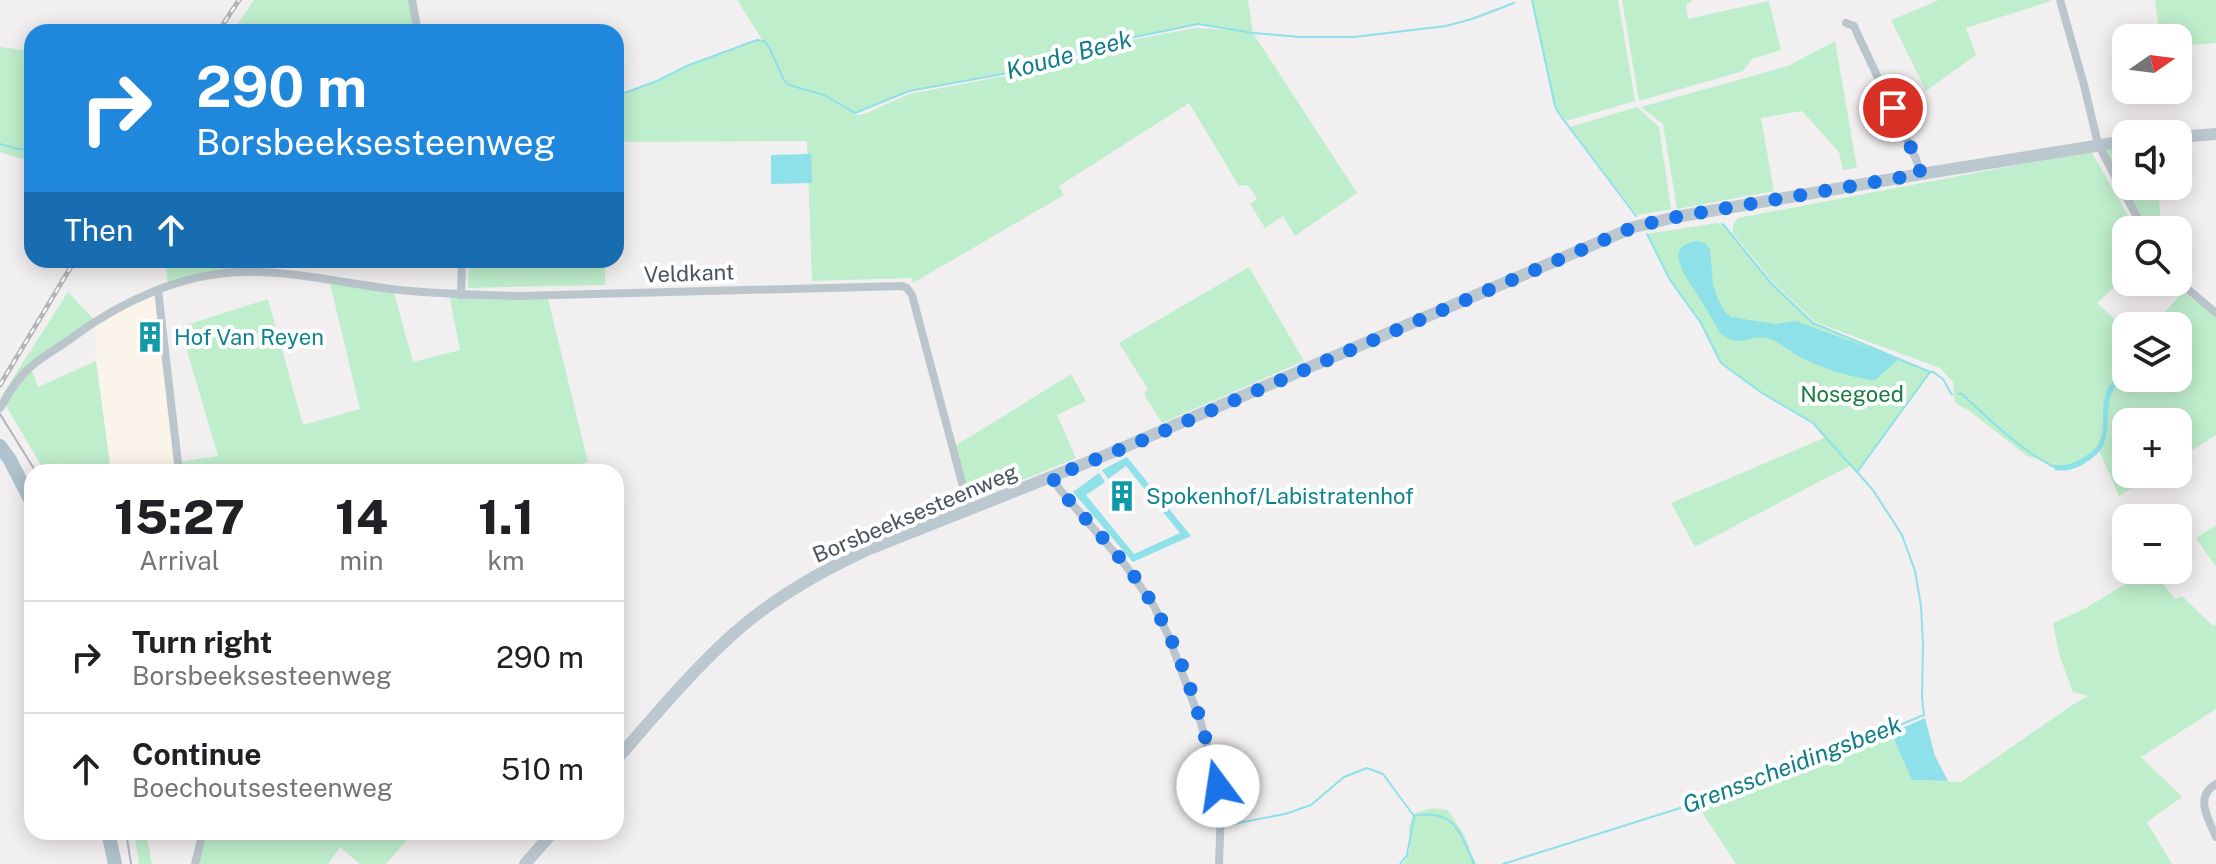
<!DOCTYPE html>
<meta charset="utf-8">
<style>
body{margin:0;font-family:"Public Sans",sans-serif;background:#f6f6f6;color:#202124;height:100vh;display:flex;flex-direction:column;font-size:30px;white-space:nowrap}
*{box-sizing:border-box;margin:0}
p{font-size:26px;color:#757577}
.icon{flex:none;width:44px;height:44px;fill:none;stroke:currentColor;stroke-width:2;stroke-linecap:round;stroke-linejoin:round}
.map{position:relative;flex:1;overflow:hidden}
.panel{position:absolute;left:24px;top:464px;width:600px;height:376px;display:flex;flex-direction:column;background:#fff;border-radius:24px;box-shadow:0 4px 20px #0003}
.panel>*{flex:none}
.banner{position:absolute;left:24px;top:24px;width:600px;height:244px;border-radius:24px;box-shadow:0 4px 20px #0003;background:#1f87dc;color:#fff;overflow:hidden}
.needle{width:52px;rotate:76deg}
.tools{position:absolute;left:2112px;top:24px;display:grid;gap:16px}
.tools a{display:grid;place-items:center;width:80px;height:80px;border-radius:16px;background:#fff;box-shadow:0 4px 20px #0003;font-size:40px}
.pin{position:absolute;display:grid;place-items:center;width:68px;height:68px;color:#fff;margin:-34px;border:4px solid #fff;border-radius:50%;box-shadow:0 2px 8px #0007}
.me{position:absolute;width:88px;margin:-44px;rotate:346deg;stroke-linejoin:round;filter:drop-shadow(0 0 6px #0008)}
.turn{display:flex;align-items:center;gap:28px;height:168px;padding:0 40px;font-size:36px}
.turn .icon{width:104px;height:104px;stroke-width:2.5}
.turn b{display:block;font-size:56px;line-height:68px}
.then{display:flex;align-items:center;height:76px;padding:0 40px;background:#0003;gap:16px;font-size:30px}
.eta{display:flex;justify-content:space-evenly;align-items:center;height:136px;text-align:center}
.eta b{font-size:48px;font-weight:800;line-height:56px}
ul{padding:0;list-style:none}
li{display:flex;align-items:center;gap:24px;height:112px;padding:0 40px;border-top:2px solid #e0e0e0}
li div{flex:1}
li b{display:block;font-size:30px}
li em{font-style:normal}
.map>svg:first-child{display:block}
</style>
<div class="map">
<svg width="2216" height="864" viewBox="0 0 2216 864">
<rect width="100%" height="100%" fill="#f2eff0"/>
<path fill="#fbf4ea" d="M158,290L179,472H111L96,361L95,321Z"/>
<g fill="#bfeecc" fill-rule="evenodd">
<path d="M254,0H412L418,32H232Z"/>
<path d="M737,0H1248L1253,33L1357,193L1295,236L1283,216L1265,228L1250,204L1257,199L1248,185L1239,186L1189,103L1059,186L1064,195L913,283L912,278L812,281L807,141L616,142V96L657,81L689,65L757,40L763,41ZM1198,24L1231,30L1196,28L1121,42L1078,59L1032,71L909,94L865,114L854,115L855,113L909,91L1031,69L1120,40Z"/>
<path d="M1532,0H1618L1635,101L1566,121L1555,106Z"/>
<path d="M1622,0H1693L1686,5L1688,19L1769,1L1781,50L1752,59L1743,71L1639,101Z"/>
<path d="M1939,0H2051V1L1966,28L1976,55L1926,91L1891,20Z"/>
<path d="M2155,0H2216V43L2178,46V38H2160Z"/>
<path d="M1835,41L1857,168L1843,170L1839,152L1802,111L1761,118L1774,191L1677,209L1663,124L1641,107L1788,66Z"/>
<path d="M0,47L32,51V159H22L0,152Z"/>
<path d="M1637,107L1659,127L1671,209L1637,215L1570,127Z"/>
<path d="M2126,147V186H2158L2161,223L2144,225L2105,156L2107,149Z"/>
<path d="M2091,151L2136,230H2126V276L2097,303L2126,329V378H2178V326H2152L2183,292L2216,316V435L2178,459V422H2126V474H2154L2119,496L2099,450L2076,466L2056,468L2042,460L2027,456L1968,410L1956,404L1954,398L1953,382L1940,368L1815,322L1772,281L1733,233V225L1738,218Z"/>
<path d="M1717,223L1723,224L1771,283L1813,323L1930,372L1858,472L1851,465L1695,547L1671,503L1824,438L1813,423L1762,393L1721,363L1701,323L1670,280L1647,234Z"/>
<path d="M165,260H262L266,273L246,271L168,286Z"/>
<path d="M469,260H605V285L468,288Z"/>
<path d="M1249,267L1304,361L1162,423L1144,394L1148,389L1119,343Z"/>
<path d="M329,279L393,289L413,362L460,350L449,294L547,295L588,462L556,472H263L261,470L256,472H179L178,462L218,456L180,327L268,299L303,425L360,409Z"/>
<path d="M68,292L95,321L31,368L38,387L96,361L111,472H45L1,397Z"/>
<path d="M1071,374L1086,401L1057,415L1076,458L974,500L969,497L955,446Z"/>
<path d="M2216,525V567L2196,538Z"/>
<path d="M2148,570H2152L2175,599L2182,596L2213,626L2216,624V709L2141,757L2182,797L2147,822L2172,864H1736L1696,803L1812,761L1889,729L1912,780L1961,782L2074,704L2088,696L2073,692L2059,654L2053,623L2086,608Z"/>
<path d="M1434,808L1448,810L1464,835L1476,864H1403L1410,851L1409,827L1414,813Z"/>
<path d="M134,832H146L152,864H139Z"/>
<path d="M203,832H414L386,864H360L340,847L328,864H195Z"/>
</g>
<g fill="#8ee0e9">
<path d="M811,154L812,183L771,184V155Z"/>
<path d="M1698,241L1705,243L1710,249L1713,285L1718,299L1725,312L1731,317L1775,324L1796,321L1896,358L1897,361L1875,380H1871C1846,376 1822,368 1800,357C1789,351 1779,341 1767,338C1748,334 1740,350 1720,333C1713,320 1705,307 1697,294C1686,277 1661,245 1698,241Z"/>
<path d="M2126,372V378C2099,393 2114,422 2103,446C2100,453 2091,459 2085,463C2076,469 2065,472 2055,470L2054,465C2066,466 2074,464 2084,457C2089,454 2094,450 2098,445C2112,421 2089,392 2126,372Z"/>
<path d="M1127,457L1191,536L1133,562L1073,492L1099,473L1105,482L1086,495L1134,554L1180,533L1126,466L1108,479L1102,470Z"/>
<path d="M1925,718L1935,756L1948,781L1912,780L1891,733Z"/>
</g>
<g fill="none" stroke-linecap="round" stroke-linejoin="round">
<g stroke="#8ee0e9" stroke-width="2">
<path d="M1532,0L1555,106L1560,115L1636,216"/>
<path d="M616,96L657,81L689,65L757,40L764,41L769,47L784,80L789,85L824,95L855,113L909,91L1031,69L1120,40L1198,24L1253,33L1301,37H1354L1446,26L1472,19L1514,3"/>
<path d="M0,144L19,149L32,150"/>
<path d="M1723,224L1771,283L1813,323L1930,372"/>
<path d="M1958,394H1962C1991,421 2019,449 2054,467"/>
<path d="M1858,471L1930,372H1933L1943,379L1952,395"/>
<path d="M1415,816C1455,808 1460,833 1474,864"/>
<path d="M1233,824L1285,814L1311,805L1344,777L1367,768L1383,774L1414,816"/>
<path d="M1400,864L1407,855L1414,817"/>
<path d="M1503,864L1696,803L1812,761L1924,715L1922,698L1923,644L1921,606L1915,571L1902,535L1873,490L1813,423L1762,393L1721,363L1701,323L1670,280L1647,234"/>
</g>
<g stroke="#bbc5cc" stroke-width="8">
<path d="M412,0L418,32"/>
<path d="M2060,0L2084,85L2098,144L2144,230"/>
<path d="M1846,23L1854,26L1857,33L1916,159L1921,174"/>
<path d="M2178,281L2216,313"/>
<path d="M158,290L179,472"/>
<path d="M461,295L462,260"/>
<path d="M0,408C6,398 12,387 20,378C33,361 56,350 73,337C122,301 184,272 246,272C295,271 342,283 391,289C433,294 476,295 518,296L902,286L907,288L912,295L969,509"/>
<path d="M1052,477L1060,490L1126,566L1154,606L1168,635L1201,723L1218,786L1221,809L1219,864"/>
<path d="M2216,784C2194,797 2208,818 2216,837"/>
<path d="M195,864L203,832"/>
</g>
<g stroke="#bcc8d0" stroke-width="12">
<path d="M2178,137L2216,134"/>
<path d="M616,760C653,718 690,673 732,635C772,599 819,572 867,550L1106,455L1634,227L1676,217L1921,174L2126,141"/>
<path d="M525,864L553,832"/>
</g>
<g stroke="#b0c2cd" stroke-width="14">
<path d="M0,446L10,460L32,503"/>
<path d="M108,832L115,864"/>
</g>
<g stroke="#b2b5b9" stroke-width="2">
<path d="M0,414L36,472"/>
<path d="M126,832L131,864"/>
</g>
<defs>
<g id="rail">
<path d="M218,32L239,0"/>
<path d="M0,385L75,260"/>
</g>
</defs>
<use href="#rail" stroke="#b2b5b9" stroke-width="5"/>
<use href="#rail" stroke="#fff" stroke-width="2" stroke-dasharray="6" stroke-linecap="butt"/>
</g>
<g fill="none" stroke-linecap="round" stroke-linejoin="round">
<path stroke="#1a73e8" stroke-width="14" stroke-dasharray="0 25.2" d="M1218,786C1202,725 1186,660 1153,605C1128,562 1092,527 1060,490L1052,477L1134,444L1634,227L1676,217L1921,174L1916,159L1893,108"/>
</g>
<defs>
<symbol id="building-bare" viewBox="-9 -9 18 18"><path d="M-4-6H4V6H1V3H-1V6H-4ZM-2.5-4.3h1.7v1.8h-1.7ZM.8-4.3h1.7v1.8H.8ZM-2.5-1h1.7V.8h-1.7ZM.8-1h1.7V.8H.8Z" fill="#0f9aa8" stroke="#fff" stroke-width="2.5" paint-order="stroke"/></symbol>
</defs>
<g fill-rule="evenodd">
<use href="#building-bare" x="128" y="315" width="44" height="44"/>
<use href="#building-bare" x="1100" y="474" width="44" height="44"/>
</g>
<g text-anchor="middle" stroke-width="8" stroke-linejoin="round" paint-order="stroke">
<g font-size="22" fill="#48555c" stroke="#fff">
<text transform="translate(689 273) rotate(-2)" y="8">Veldkant</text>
<text transform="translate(915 513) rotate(-23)" y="8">Borsbeeksesteenweg</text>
</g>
<g font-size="22" fill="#0d838f" stroke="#fff" text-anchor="start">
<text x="174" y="345">Hof Van Reyen</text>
<text x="1146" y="504">Spokenhof/Labistratenhof</text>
</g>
<g font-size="22" fill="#1a7c40" stroke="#fff">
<text x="1852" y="402">Nosegoed</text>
</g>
<g font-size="24" font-style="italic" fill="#117d88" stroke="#fff">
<text transform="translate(1069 55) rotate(-15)" y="8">Koude Beek</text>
<text transform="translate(1792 765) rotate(-21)" y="8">Grensscheidingsbeek</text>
</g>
</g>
</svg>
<div class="tools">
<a><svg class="needle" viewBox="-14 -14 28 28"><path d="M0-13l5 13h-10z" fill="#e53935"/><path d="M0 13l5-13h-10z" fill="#757577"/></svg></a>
<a><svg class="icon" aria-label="sound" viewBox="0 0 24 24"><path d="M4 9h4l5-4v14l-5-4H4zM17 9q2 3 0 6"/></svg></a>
<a><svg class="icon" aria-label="search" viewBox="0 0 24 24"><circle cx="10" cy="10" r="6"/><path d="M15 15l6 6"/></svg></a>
<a><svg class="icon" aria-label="layers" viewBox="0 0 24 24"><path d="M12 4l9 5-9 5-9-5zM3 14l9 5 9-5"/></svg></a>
<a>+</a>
<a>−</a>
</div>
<div class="pin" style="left:1893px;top:108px;background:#d93025"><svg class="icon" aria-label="arrive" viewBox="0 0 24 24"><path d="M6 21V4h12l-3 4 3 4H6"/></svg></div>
<svg class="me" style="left:1218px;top:786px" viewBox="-20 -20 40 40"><circle r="19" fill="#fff"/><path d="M0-13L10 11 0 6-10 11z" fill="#1a73e8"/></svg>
<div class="banner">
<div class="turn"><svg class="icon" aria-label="right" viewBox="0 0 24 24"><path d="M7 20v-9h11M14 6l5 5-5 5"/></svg><div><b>290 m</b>Borsbeeksesteenweg</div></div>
<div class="then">Then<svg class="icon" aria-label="ahead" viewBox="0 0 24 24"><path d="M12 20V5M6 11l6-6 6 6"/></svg></div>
</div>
<section class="panel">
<div class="eta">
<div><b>15:27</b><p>Arrival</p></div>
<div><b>14</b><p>min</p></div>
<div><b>1.1</b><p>km</p></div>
</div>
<ul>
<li><svg class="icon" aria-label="right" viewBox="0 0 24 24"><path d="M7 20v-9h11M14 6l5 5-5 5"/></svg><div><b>Turn right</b><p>Borsbeeksesteenweg</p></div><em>290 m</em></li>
<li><svg class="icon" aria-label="ahead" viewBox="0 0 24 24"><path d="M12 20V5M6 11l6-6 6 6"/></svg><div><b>Continue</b><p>Boechoutsesteenweg</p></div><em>510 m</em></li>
</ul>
</section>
</div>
